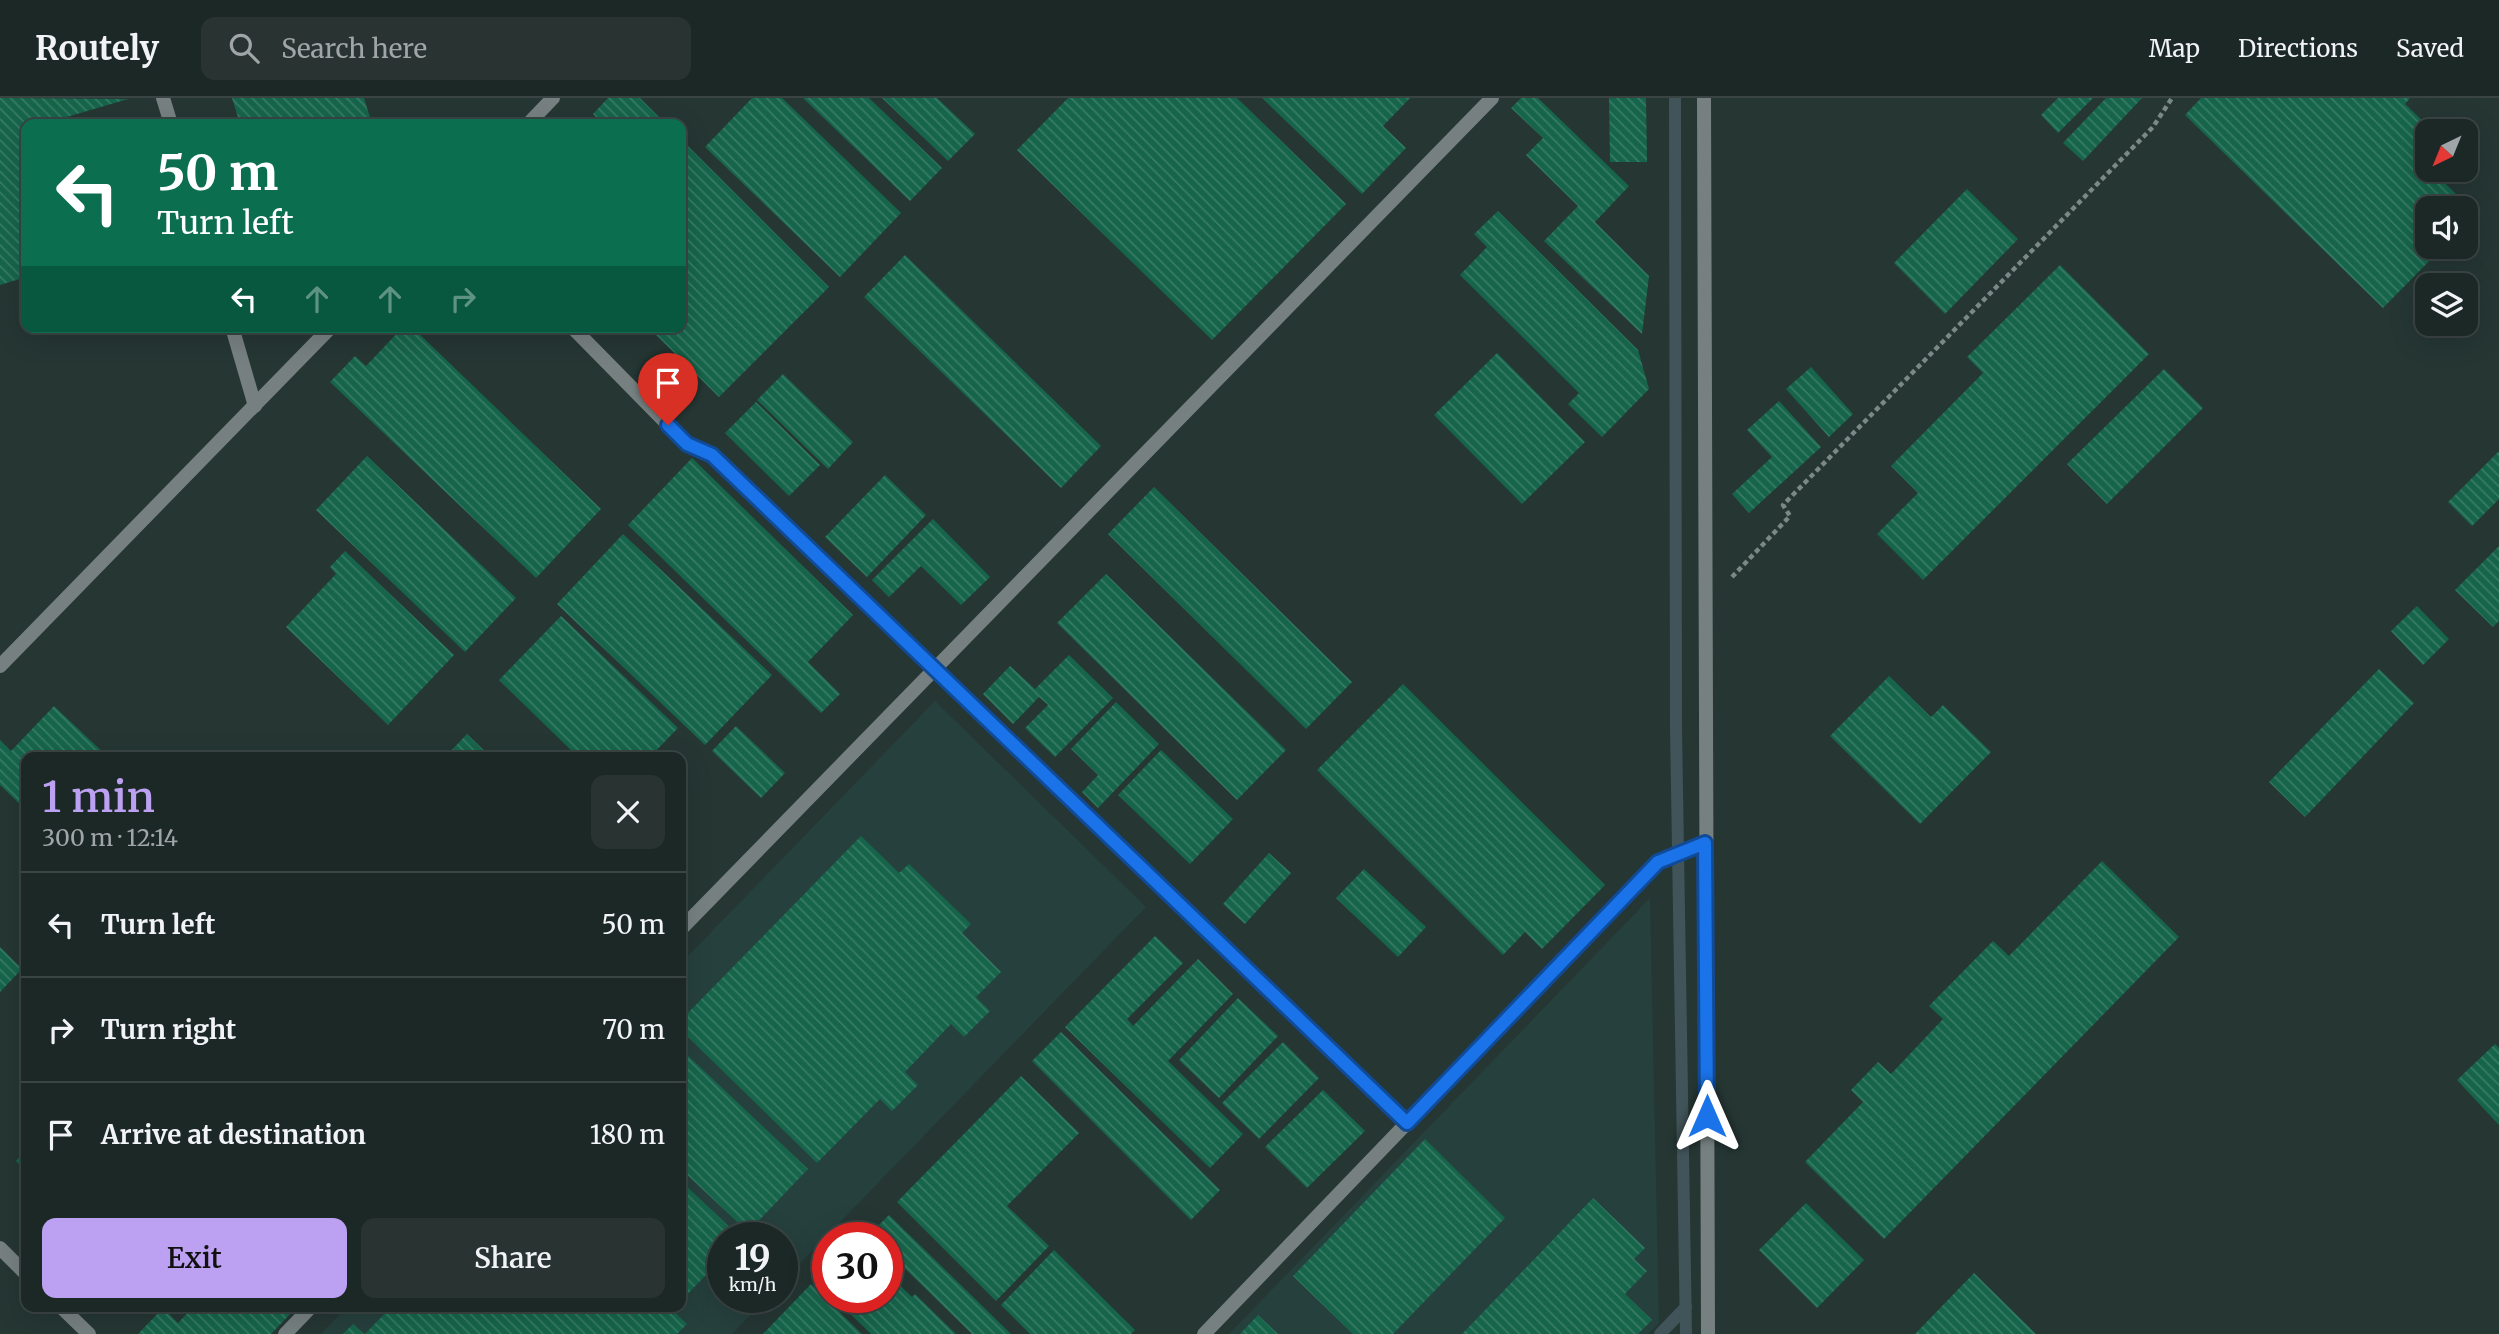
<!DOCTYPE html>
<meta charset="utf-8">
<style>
body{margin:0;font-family:Merriweather,serif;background:#293432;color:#f1f3f6;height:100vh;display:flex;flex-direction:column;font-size:26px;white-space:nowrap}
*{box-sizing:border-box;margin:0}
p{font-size:23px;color:#a0a6a7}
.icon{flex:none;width:38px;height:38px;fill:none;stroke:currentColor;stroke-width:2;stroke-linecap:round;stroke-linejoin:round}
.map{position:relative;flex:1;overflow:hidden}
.drawer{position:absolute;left:21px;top:654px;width:665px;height:560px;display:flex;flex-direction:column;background:#1c2826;border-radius:14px;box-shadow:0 7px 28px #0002,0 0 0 2px #3a4443}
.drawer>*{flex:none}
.hud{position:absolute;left:21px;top:21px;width:665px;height:214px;border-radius:14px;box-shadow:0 7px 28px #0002,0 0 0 2px #3a4443;background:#0b6e4f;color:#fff;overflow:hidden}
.needle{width:46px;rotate:223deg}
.buttons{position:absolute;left:2415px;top:21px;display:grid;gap:14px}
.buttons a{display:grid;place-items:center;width:63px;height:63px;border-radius:14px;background:#1c2826;box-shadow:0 7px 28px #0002,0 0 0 2px #3a4443;font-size:35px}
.speed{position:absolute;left:707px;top:1124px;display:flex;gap:14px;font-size:35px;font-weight:700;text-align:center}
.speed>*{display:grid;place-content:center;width:91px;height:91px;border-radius:50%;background:#1c2826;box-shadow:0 7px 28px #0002,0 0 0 2px #3a4443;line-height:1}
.speed small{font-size:18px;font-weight:400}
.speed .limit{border:10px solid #d22;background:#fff;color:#111}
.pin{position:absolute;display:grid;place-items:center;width:60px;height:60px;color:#fff;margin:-72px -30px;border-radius:50% 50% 50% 0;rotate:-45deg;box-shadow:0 0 7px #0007}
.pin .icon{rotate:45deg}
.me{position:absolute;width:77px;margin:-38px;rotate:0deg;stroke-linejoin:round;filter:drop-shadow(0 0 5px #0008)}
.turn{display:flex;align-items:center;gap:24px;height:147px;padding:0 21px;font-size:32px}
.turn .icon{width:91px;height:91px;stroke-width:2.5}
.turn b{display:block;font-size:49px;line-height:60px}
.lanes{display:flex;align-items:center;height:66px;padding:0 21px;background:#0003;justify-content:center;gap:35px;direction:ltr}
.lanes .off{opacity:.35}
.round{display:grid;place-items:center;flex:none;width:74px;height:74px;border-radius:14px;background:#293432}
.overview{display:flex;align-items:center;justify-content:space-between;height:119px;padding:0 21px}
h1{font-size:42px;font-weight:600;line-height:52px;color:#bca0f2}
.action{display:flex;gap:14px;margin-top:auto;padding:14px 21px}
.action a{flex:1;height:80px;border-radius:14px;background:#bca0f2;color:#111;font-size:28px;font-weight:600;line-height:80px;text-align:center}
.action a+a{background:#293432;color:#f1f3f6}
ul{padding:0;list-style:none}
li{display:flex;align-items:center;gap:21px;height:105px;padding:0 21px;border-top:2px solid #3a4443}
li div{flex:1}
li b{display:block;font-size:26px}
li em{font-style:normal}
header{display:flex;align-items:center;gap:42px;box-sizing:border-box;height:98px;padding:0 35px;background:#1c2826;border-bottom:2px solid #3a4443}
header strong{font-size:33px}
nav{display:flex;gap:38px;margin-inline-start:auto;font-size:24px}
.search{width:490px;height:63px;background:#293432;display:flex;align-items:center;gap:18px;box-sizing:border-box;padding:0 24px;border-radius:14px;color:#a0a6a7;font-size:26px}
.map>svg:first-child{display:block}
</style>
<header>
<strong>Routely</strong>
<div class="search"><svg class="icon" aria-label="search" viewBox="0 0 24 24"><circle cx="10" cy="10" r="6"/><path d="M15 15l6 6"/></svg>Search here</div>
<nav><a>Map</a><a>Directions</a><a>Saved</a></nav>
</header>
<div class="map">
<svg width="2499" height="1236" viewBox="0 0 2499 1236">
<defs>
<pattern id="building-back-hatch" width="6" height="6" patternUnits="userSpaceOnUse" patternTransform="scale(1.75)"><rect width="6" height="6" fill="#16654b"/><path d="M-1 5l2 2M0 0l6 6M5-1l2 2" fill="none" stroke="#377b64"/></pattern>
</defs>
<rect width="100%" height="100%" fill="#253633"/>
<g fill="#26403d">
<path d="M935,603L1146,809L782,1184V1139H723V1199H768L732,1236H321L347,1209H681V865Z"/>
<path d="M1650,800L1659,1225L1648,1236H1229Z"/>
</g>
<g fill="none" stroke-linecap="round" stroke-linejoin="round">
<g stroke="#415459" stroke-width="12">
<path d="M1675,0L1676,631L1686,1236"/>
<path d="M1660,1236L1686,1209"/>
</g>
</g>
<g fill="url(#building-back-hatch)">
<path d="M0,0L128,1L43,26H26V179L0,187Z"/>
<path d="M232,0H364L372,26H240Z"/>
<path d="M608,0H640L666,26H592L598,21L593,16Z"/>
<path d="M752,0H782L901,115L840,179L705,49Z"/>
<path d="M803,0H869L942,70L910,103Z"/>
<path d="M882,0H937L975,36L948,63Z"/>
<path d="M1068,0H1237L1346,106L1212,242L1017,52Z"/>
<path d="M1262,0H1410L1383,28L1406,50L1362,96Z"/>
<path d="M1521,0H1538L1629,88L1595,124L1649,178L1642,236L1544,143L1578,108L1526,57L1543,40L1511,10Z"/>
<path d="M1609,0H1646L1647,64H1610Z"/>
<path d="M2058,0H2093L2058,35L2041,17Z"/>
<path d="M2106,0H2142L2083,63L2063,45Z"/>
<path d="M2201,0H2410L2405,6L2433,33H2427V39L2413,54L2427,68V72H2431L2476,115L2466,125V110H2427V149H2443L2383,210L2185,17Z"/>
<path d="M681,41L829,189L719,299L648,229H681Z"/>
<path d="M1967,91L2018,141L1945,216L1894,165Z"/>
<path d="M1498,113L1638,252L1649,291L1602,339L1568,306L1579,295L1460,177L1487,149L1474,136Z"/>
<path d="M905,157L1101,348L1061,390L864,199Z"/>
<path d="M2060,167L2149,256L1923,482L1877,436L1918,395L1891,368L1983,275L1967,259Z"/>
<path d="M403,229H412L601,411L536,480L330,284L355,258L366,268Z"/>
<path d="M1497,255L1585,344L1522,406L1434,317Z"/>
<path d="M1811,269L1853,316L1829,339L1786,291Z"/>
<path d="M2164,271L2203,310L2107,406L2067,366Z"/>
<path d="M783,276L853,344L828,371L757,302Z"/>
<path d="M1779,303L1821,349L1749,415L1732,396L1772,359L1747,332Z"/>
<path d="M756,304L820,367L789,398L725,335Z"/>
<path d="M2499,353V401L2472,428L2448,404Z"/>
<path d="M367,358L516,500L465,554L316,412Z"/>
<path d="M692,360L853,517L808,564L840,596L821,615L628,427Z"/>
<path d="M885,377L926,417L867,479L825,439Z"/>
<path d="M1154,389L1352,584L1306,631L1108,436Z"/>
<path d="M933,421L990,479L961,507L921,468L889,499L872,482Z"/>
<path d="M623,436L772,577L705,647L557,506Z"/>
<path d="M2499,448V523L2493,529L2455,492Z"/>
<path d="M345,453L454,557L388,627L286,529L336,476L330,469Z"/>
<path d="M1106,476L1286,652L1237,702L1057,525Z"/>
<path d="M2417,508L2449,541L2423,567L2391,533Z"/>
<path d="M561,518L678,630L649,660H579L499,582Z"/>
<path d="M1069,557L1113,600L1055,659L1025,630L1048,607L1039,599L1013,626L983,596L1010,568L1035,591Z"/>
<path d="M2379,571L2414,605L2305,719L2269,684Z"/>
<path d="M1889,578L1931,619L1943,607L1991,654L1920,726L1830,638Z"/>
<path d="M1403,586L1605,787L1542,851L1525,834L1503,857L1317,672Z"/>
<path d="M1116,604L1159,646L1098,710L1082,694L1098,677L1071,651Z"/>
<path d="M54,608L109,660H26V712L0,687V642L11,653Z"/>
<path d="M736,628L785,675L761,700L712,653Z"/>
<path d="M467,636L492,660H444Z"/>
<path d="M1161,652L1233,721L1190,766L1118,697Z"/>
<path d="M861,738L899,775L909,766L971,826L962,835L1001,874L976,899L990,913L964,939L951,926L905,974L918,987L892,1013L880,1001L817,1065L681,932V922Z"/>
<path d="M1269,755L1291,775L1245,826L1223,806Z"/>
<path d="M2102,763L2179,839L1884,1141L1805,1064L1863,1004L1851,992L1878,964L1891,976L1943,921L1929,908L1993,843L2009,858Z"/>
<path d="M1364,771L1426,829L1398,859L1336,800Z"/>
<path d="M1155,838L1183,865L1127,921L1133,928L1198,861L1233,896L1168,963L1243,1036L1210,1070L1065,929Z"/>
<path d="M0,849L22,871L0,894Z"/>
<path d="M1238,900L1278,938L1219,1000L1179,962Z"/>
<path d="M1061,934L1220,1092L1191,1122L1032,963Z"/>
<path d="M1283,944L1319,980L1259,1041L1222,1005Z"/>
<path d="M2495,946L2499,950V1027L2457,982Z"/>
<path d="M681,951L808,1071L748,1134L681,1071Z"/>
<path d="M1021,978L1079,1035L1007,1108L1049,1148L996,1203L897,1104Z"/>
<path d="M1323,992L1365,1033L1307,1090L1265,1049Z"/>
<path d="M1425,1041L1505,1120L1393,1236H1353L1293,1178Z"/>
<path d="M26,1052V1072L16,1063Z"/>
<path d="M681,1083L740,1139H723V1159L681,1203Z"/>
<path d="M1593,1100L1645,1150L1634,1161L1647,1173L1625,1196L1652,1222L1638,1236H1462Z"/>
<path d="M1806,1105L1864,1162L1817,1210L1759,1152Z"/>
<path d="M889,1117L1011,1236H972L887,1153V1139L870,1136Z"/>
<path d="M1054,1152L1135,1232L1131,1236H1030L1001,1207Z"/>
<path d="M828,1171V1193L817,1183Z"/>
<path d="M887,1175L912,1199L915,1196L956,1236H871L833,1199H887Z"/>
<path d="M1974,1175L2036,1236H1915Z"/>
<path d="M811,1186L862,1236H763Z"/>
<path d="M193,1209H297L271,1236H138L163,1210L178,1225Z"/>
<path d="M391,1209H675L672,1212L687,1226L677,1236H365Z"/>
<path d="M1258,1217L1278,1236H1240Z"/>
<path d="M353,1226L364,1236H343Z"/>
</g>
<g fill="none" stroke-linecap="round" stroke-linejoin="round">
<path stroke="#7a8886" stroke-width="4.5" stroke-dasharray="5 3.5" stroke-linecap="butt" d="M1732,479L1790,418L1783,407L2153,29L2172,0"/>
<g stroke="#778081" stroke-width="14">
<path d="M163,0L171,26"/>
<path d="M1704,0L1708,1236"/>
<path d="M232,229L255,308"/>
<path d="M572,229L687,346L712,357L1407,1025"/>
<path d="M681,831L1492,0"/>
<path d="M285,1236L311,1209"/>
<path d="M1204,1236L1658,764L1705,745"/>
</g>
<g stroke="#778081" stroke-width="14">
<path d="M528,26L553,0"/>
<path d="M0,568L331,229"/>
<path d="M0,1150L26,1176"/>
<path d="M61,1209L89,1236"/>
</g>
</g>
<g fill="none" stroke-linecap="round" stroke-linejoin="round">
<defs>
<path id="route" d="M668,327L687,346L712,357L1407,1025L1658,764L1705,745L1707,1018"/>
</defs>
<use href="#route" stroke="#114b97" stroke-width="18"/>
<use href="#route" stroke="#1a73e8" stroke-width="12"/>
</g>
</svg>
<div class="buttons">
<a><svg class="needle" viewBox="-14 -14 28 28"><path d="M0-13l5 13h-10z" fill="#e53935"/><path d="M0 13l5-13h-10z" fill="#a0a6a7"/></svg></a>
<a><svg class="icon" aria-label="sound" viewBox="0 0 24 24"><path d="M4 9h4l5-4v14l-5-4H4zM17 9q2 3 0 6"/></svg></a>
<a><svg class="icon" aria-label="layers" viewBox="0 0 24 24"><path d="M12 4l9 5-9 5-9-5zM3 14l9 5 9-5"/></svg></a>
</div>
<div class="speed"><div>19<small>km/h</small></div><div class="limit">30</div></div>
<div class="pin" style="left:668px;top:327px;background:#d93025"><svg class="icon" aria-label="arrive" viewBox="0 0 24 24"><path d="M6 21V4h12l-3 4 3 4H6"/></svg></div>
<svg class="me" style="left:1707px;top:1018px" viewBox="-20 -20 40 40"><path d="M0-17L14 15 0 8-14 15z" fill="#1a73e8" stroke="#fff" stroke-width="4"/></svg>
<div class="hud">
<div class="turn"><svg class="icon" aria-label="left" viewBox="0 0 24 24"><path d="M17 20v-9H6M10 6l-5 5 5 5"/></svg><div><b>50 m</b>Turn left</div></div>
<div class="lanes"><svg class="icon" aria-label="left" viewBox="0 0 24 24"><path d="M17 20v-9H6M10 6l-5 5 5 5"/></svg><svg class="icon off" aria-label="ahead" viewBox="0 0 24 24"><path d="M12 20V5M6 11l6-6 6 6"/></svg><svg class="icon off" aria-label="ahead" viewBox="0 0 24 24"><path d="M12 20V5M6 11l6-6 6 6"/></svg><svg class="icon off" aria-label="right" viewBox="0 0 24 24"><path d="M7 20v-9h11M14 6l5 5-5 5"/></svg></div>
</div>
<section class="drawer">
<div class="overview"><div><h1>1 min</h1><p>300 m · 12:14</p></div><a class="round"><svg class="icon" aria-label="close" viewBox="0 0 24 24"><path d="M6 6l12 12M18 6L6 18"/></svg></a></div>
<ul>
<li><svg class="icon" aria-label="left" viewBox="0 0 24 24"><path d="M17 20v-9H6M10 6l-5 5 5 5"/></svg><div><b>Turn left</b></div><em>50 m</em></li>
<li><svg class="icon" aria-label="right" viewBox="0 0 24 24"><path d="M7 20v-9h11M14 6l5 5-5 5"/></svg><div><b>Turn right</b></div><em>70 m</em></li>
<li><svg class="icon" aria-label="arrive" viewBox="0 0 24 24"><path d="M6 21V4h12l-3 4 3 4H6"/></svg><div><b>Arrive at destination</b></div><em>180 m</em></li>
</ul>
<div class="action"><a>Exit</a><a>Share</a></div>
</section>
</div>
